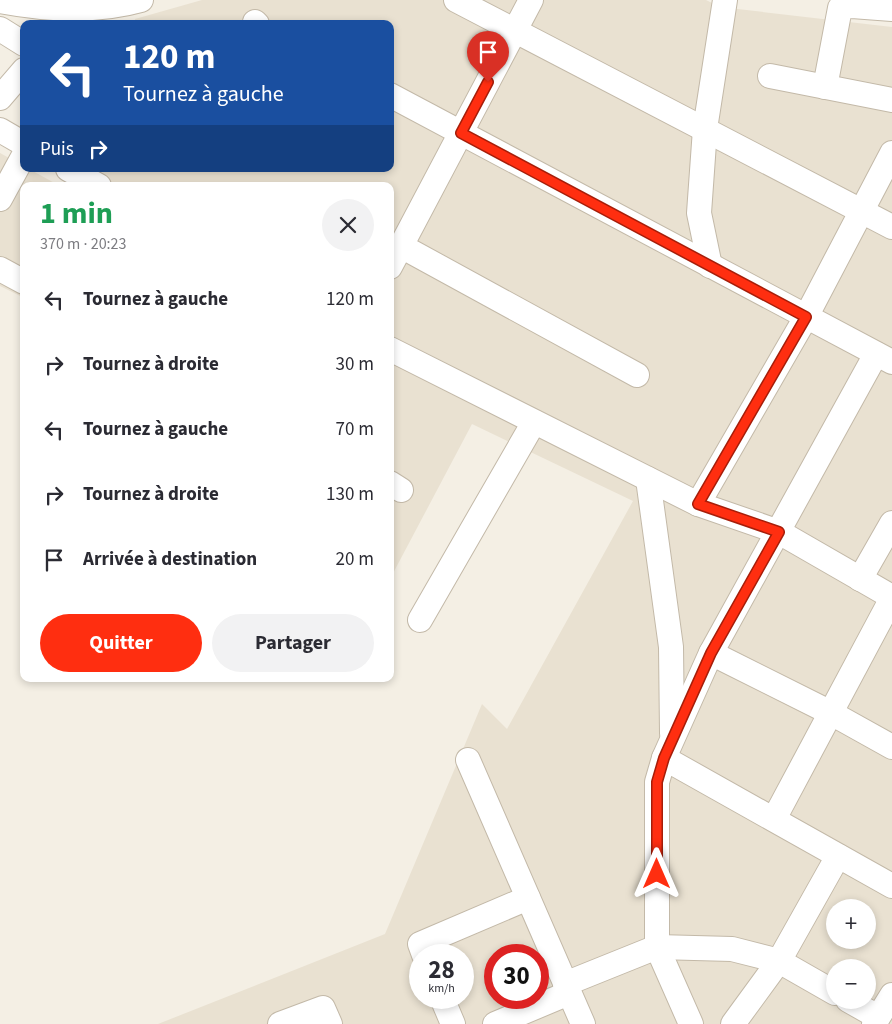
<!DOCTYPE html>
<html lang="fr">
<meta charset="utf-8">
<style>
body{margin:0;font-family:"Source Sans 3",sans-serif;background:#f2f2f3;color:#2b2b33;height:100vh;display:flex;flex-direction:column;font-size:19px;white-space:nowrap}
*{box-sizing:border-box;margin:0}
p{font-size:16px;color:#7c7c81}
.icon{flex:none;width:28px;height:28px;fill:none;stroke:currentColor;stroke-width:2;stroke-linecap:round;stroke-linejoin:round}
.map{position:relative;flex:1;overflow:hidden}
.panel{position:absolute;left:20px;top:182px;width:374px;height:500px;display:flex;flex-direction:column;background:#fff;border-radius:10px;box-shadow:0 2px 8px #0003}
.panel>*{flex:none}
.top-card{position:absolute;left:20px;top:20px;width:374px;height:152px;border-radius:10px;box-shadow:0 2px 8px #0003;background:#1a4fa0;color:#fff;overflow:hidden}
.tools{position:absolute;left:826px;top:899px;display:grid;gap:10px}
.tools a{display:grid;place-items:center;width:50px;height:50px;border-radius:50%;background:#fff;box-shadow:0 2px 8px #0003;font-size:25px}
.speed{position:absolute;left:409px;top:944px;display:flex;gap:10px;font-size:25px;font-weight:700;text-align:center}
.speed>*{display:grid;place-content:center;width:65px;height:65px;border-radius:50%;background:#fff;box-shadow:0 2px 8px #0003;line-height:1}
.speed small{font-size:12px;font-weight:400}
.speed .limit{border:8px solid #d22;background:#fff;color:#111}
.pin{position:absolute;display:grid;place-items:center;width:42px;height:42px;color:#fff;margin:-51px -21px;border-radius:50% 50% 50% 0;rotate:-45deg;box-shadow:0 0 5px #0007}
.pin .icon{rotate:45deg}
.me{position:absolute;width:55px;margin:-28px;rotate:0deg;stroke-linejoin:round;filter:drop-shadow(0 0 4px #0008)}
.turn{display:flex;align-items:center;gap:18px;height:105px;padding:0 20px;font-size:22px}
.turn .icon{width:65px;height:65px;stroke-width:2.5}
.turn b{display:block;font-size:35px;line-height:42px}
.then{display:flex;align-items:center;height:48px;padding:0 20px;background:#0003;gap:10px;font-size:19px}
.round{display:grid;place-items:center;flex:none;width:52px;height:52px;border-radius:26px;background:#f2f2f3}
.summary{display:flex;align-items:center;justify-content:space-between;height:85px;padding:0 20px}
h1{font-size:30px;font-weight:700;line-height:38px;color:#1e9e55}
.button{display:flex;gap:10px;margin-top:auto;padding:10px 20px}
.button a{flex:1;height:58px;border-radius:30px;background:#ff2e10;color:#fff;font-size:20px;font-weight:700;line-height:58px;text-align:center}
.button a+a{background:#f2f2f3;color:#2b2b33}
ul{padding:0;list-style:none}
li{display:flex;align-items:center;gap:15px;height:65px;padding:0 20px}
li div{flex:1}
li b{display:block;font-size:19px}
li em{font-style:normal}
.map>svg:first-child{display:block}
</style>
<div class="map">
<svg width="892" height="1024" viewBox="0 0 892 1024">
<rect width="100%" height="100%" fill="#f4efe4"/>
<g fill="#e9e1d1" fill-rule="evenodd">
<path d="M202,0H706L720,7L892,27V1024H158L385,934L482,704L507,729L633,501L472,424L390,579V186H94L98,169H390V24H134L135,19ZM835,908H868V940H835ZM420,955H462V998H420ZM495,955H538V998H495ZM835,968H868V1000H835Z"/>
<path d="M0,153L60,186H24V298L0,286Z"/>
</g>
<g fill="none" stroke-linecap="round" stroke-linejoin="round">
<defs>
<g id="minor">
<path d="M456,0L892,227"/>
<path d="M0,1C47,10 95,13 141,0"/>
<path d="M255,22L257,24"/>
<path d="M0,29L24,44"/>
<path d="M770,76L892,100"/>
<path d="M825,87L840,8L852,6L892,9"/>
<path d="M390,95L892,362"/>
<path d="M0,98L24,70"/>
<path d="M0,130L24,144"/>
<path d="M68,169L99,186"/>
<path d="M0,199L24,155"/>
<path d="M390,247L401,246L637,375"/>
<path d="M710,266L699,213L705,129L725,0"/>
<path d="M390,267L531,0"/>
<path d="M0,269L24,282"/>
<path d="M390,349L698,504L779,532L892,597"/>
<path d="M648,479L671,647L672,733"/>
<path d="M390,483L401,490"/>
<path d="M698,504L806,317L892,153"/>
<path d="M860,579L892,523"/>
<path d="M420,620L534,422"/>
<path d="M711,653L831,713L892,747"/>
<path d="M664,758L711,653L876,354"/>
<path d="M468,760L583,1024"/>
<path d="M774,819L892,598"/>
<path d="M424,955L420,944L528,898"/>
<path d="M565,984L657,947L732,949L779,961L835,993"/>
<path d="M442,998L453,1024"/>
<path d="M848,1000L878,1017"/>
<path d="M280,1024L323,1008L330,1024"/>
<path d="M495,1024L569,993"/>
<path d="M691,1024L657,947V782L664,758L892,886"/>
<path d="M733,1024L779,961L838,856"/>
<path d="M874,1024L892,995"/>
</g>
</defs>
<use href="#minor" stroke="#c3b9a8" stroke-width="26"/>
<use href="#minor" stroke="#fff" stroke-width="24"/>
</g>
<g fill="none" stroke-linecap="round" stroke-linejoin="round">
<defs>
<path id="route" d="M488,82L461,133L806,317L698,504L779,532L711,653L664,758L657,782V874"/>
</defs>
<use href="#route" stroke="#a61e0a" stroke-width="12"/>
<use href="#route" stroke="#ff2e10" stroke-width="9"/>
</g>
</svg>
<div class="tools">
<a>+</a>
<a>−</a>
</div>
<div class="speed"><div>28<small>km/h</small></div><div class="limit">30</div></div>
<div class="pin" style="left:488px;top:82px;background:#d93025"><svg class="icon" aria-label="arrive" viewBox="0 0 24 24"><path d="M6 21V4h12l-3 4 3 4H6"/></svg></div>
<svg class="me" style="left:657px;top:874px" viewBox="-20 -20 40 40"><path d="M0-17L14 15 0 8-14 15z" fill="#ff2e10" stroke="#fff" stroke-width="4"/></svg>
<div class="top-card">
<div class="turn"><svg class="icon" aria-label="left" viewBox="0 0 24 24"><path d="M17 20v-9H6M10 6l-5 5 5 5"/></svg><div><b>120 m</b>Tournez à gauche</div></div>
<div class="then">Puis<svg class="icon" aria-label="right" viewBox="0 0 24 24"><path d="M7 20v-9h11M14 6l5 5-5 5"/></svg></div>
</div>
<section class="panel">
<div class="summary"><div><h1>1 min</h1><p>370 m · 20:23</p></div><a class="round"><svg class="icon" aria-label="close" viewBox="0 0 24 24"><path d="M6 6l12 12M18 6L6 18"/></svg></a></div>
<ul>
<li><svg class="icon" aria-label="left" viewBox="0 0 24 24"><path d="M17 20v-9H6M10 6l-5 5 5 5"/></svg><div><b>Tournez à gauche</b></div><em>120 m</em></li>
<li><svg class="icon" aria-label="right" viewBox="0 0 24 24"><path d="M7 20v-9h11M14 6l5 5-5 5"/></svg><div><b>Tournez à droite</b></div><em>30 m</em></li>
<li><svg class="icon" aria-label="left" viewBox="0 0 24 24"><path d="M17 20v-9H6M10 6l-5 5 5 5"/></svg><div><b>Tournez à gauche</b></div><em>70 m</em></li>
<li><svg class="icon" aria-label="right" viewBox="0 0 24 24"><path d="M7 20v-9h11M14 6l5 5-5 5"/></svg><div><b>Tournez à droite</b></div><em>130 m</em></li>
<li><svg class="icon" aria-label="arrive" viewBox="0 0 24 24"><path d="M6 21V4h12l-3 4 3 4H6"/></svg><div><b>Arrivée à destination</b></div><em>20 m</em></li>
</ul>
<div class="button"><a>Quitter</a><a>Partager</a></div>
</section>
</div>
